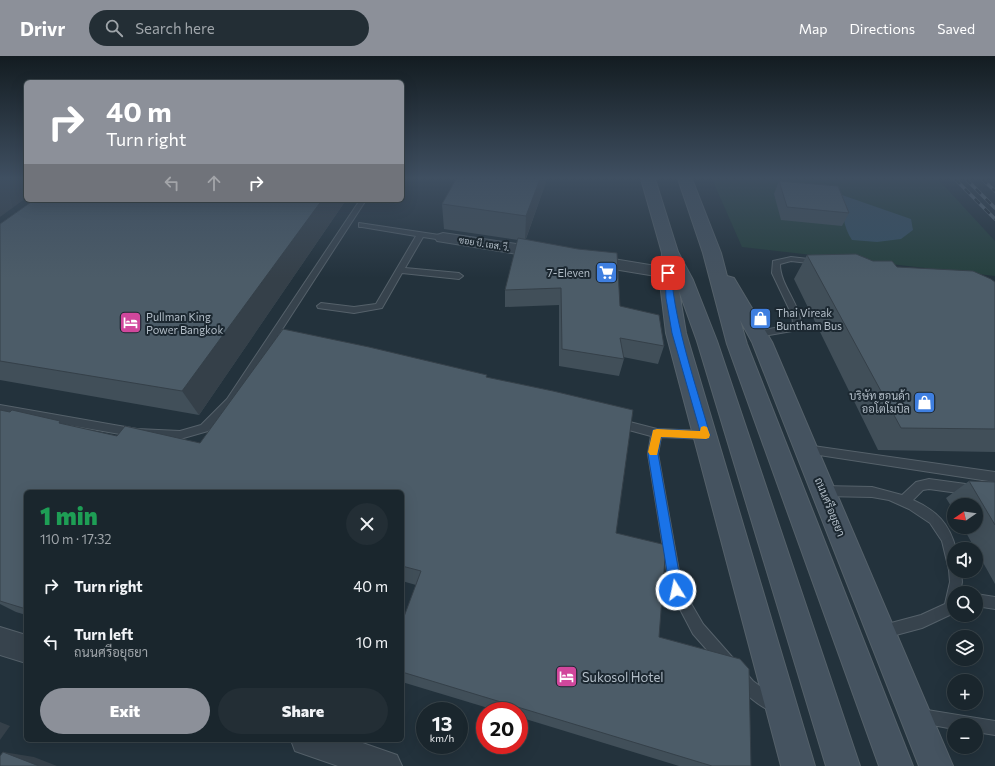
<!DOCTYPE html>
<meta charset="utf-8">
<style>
body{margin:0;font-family:Commissioner,Sarabun,sans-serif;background:#232e35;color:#f1f3f6;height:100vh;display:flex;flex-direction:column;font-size:15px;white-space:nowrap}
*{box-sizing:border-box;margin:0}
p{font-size:13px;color:#9fa5aa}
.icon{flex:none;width:22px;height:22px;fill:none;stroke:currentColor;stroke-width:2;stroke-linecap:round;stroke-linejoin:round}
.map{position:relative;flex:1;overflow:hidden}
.panel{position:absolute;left:24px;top:434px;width:380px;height:252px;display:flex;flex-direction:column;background:#1a262d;border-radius:6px;box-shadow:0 4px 16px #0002,0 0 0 1px #384349}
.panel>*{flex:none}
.banner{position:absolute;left:24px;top:24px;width:380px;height:122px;border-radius:6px;box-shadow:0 4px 16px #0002,0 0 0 1px #384349;background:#8c9099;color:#fff;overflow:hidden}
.needle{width:26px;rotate:257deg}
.fabs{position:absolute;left:947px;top:442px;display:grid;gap:8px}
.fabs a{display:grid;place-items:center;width:36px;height:36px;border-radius:50%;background:#1a262d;box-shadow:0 4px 16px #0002,0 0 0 1px #384349;font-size:20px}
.speed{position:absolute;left:416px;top:646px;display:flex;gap:8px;font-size:20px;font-weight:700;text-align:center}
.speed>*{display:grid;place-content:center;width:52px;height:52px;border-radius:50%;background:#1a262d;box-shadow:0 4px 16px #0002,0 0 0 1px #384349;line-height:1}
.speed small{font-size:10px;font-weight:400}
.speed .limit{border:6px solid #d22;background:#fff;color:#111}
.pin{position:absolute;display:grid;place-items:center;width:34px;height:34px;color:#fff;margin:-17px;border-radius:8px;box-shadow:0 2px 6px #0006}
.me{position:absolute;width:44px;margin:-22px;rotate:350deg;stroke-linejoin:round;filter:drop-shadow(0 0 3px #0008)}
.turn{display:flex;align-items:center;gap:14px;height:84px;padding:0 16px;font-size:18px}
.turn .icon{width:52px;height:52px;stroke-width:2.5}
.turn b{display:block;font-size:28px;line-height:34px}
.lanes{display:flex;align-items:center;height:38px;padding:0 16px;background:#0003;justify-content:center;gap:20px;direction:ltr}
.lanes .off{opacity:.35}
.round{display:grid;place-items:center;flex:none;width:42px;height:42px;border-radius:21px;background:#232e35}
.headline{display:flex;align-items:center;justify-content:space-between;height:68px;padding:0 16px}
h1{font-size:24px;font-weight:800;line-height:30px;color:#1e9e55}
.action{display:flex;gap:8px;margin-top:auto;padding:8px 16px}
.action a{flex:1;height:46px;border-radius:24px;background:#8c9099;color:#fff;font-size:16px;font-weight:800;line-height:46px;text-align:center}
.action a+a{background:#232e35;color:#f1f3f6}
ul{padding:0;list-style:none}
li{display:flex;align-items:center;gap:12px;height:56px;padding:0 16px}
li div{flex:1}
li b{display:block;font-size:15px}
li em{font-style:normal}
header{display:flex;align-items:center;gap:24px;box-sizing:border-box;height:56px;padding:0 20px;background:#8c9099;color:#fff}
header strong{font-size:19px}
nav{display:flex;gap:22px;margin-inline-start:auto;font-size:14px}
.search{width:280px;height:36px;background:#232e35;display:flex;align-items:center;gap:10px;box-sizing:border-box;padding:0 14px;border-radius:22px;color:#9fa5aa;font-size:15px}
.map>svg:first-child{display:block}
</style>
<header>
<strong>Drivr</strong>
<div class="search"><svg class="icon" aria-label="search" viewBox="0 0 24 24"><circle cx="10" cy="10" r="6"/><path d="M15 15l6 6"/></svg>Search here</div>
<nav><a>Map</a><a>Directions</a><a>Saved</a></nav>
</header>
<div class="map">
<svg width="995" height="710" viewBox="0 0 995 710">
<rect width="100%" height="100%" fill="#23323c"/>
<path fill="#26403e" d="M712,123H938L995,185V220L742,191Z"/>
<path fill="#365063" d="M842,139L911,163L913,174L901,183L877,186L852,184C843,171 842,155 842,139Z"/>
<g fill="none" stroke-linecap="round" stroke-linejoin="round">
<defs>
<g id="service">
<path d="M360,144H366L233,349L208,375L180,383L137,381L0,357V349L137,373L180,375L201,369L227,343Z"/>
<path d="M359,167L446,180L447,182L443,184L423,181L405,212L459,217L463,220L459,223L402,217L382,252L354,257L318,252L317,250L321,247L354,251L376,248L416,180L362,171H359Z"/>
<path d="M791,201L817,204L821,206L817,208L791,205L780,208C780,229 799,246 801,267L795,274L792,275L758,281L755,280L754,278L755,276L789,269L793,266L792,259L772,217L773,205Z"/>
<path d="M618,363L657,373L706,375L710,376L711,379L710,382L706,383L661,381L658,398L682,532L703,568L733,602L735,607L733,612L728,614L723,612L693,578L670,534L648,398L651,380L614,370L613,367L614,364Z"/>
<path d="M806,389L995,416V426L806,397L802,396L801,393L802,390Z"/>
<path d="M929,423L995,432V442L929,433L923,434L913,444C937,455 949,467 956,493H954V515H961L962,526L960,537H954V557L922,572L881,583L876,581L874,576L876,571L921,559L945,548L950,526L949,514L942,485L930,467L909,453L889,444L872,441L823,440L819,438L817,435L819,432L823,430L872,431L902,439L916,426Z"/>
<path d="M976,538L995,541V553L976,550Z"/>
<path d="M740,614L745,616L753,625L778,644L780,649L778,654L773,656C760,651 738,634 733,621L735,616Z"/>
<path d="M921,653L995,665V679L976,676V669H954V673L921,667L916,665L914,660L916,655Z"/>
</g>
<g id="minor">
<path d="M443,177L543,192L549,194L551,197L549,200L543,202L437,185L435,182L437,179Z"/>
<path d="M589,199L668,212L674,213L676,217L674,221L668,222L583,208L581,204L583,200Z"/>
<path d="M0,571L26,579V607L0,599Z"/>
<path d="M291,684H354L397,699L402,710H338L295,695Z"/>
</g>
<g id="secondary">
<path d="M641,123H655L678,196L693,224L717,285L860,710H826L697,285L679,235L686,277L815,710H781L666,277L660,227L662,197Z"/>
<path d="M678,123H692L721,197L727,220L734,222L772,286L953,710H919L752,286L740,264L747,288L913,710H879L727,288L703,197Z"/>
</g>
</defs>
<use href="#service" stroke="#55616a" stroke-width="2"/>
<use href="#minor" stroke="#55616a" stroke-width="2"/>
<use href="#secondary" stroke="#55616a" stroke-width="2"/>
<use href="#service" fill="#37434d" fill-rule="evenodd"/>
<use href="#minor" fill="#37434d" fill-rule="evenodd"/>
<use href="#secondary" fill="#455360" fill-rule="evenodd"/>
<defs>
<g id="rail">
<path d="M955,123L995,163"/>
<path d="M966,123L995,152"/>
<path d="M982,123L995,135"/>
</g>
</defs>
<use href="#rail" stroke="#596874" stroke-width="3.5"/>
<use href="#rail" stroke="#1c2831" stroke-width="2.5" stroke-dasharray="7" stroke-linecap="butt"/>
</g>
<g fill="#414f59">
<path d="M456,123H547L526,183L620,250L664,290L658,308L623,301L624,303L619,320L559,310V249L505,251V234L518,184L444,173L442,148Z"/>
<path d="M779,125L849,157L842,170L781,164L774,138Z"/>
<path d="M34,144H346L199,359L0,324V168Z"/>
<path d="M807,199L873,205L897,211L995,226V396L878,394L794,223Z"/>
<path d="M487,321L616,477L659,581L751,710H679L519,661V655H498L402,626V566L416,529L402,525V436H26V559L16,556L0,548V354L117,380L200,387Z"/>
<path d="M969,425L995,426V528L976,494V493H975L963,471H976V449H954V455L946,442Z"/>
</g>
<g fill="#354049">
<path d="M0,123H26V142L0,161Z"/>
<path d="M540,123H547L525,185L526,160Z"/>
<path d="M322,144H346L199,359L182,335Z"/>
<path d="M0,666L10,670L0,684Z"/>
<path d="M3,696L34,701L57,710H39Z"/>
</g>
<g fill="#4c5c68" stroke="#354049">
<path d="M456,123H540L526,160L442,148Z"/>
<path d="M779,125L838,130L849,157L787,151Z"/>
<path d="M34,144H322L182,335L0,305V168Z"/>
<path d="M518,182L578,193L617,197L620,250L659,259L664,290L620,282L624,303L562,293L561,232L505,234Z"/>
<path d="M856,198L873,205H892L897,211L973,215L991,223L995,226V373L901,372L807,199Z"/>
<path d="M283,273L369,291L487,319L486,321L553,335L633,354L616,477L666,489L659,581L740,603L749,613L751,710H712L402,616V566L421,515L402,510V436H26V553L0,545V354L10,356L12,354L60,365L59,367L117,380L125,370L200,387Z"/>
<path d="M969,425L995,426V469Z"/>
<path d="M3,696L39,710H0V700Z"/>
</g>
<linearGradient id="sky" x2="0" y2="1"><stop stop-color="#131c21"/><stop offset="0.55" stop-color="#3f4f61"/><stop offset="1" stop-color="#3f4f61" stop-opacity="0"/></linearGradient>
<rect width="995" height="222" fill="url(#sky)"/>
<path fill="#1a73e8" stroke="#114b97" d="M665,215H670L671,217C676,273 695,326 710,379L709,382L706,383L661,381L658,398L682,534L680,538L676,540L672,538L670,534L648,398L653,374L657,373L700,375L672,277L666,242Z"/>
<path fill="#f59e0b" d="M704,370L707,371L710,379L709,382L706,383L661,381L657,399H650L648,396L653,374L657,373L700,375L701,371Z"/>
<defs>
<symbol id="supermarket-square" viewBox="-11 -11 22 22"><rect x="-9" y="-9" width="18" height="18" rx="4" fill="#3f7fe0" stroke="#1c2831"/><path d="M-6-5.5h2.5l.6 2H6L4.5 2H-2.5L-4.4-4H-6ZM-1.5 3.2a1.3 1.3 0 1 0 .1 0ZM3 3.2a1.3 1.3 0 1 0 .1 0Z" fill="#fff"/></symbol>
<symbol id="shop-square" viewBox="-11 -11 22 22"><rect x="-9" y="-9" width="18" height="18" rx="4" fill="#3f7fe0" stroke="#1c2831"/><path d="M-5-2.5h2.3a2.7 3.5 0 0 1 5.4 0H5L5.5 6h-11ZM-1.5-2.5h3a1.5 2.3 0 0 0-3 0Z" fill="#fff"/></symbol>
<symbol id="hotel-square" viewBox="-11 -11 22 22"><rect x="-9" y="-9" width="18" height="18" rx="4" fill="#d1479c" stroke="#1c2831"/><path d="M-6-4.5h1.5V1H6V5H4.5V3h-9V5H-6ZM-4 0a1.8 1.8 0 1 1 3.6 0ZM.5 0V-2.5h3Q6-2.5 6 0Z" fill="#fff"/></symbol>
</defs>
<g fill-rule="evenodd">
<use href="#supermarket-square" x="594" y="204" width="25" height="25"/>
<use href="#shop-square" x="748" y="250" width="25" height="25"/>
<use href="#hotel-square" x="118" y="254" width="25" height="25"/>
<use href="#shop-square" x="912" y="334" width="25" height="25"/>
<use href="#hotel-square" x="554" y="608" width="25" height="25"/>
</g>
<g text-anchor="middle" stroke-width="4" stroke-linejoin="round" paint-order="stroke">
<g font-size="9" fill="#b3bec8" stroke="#1c2831">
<text transform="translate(484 188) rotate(9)" y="3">ซอย บี. เอส. วี.</text>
</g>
<g font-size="11" fill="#b3bec8" stroke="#1c2831" text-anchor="end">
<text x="590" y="221">7-Eleven</text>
<text x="776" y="261" text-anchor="start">Thai Vireak<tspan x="776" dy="13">Buntham Bus</tspan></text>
<text x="146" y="265" text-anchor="start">Pullman King<tspan x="146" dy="13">Power Bangkok</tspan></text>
<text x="910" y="344">บริษัท ฮอนด้า<tspan x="910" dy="13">ออโตโมบิล</tspan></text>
</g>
<g font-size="11" fill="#b3bec8" stroke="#1c2831">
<text transform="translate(830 451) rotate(68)" y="4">ถนนศรีอยุธยา</text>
</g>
<g font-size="13" fill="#b3bec8" stroke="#1c2831" text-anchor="start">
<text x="582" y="626">Sukosol Hotel</text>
</g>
</g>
</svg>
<div class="fabs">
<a><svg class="needle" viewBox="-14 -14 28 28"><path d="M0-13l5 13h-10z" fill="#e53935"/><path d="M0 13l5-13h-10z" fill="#9fa5aa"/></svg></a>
<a><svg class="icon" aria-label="sound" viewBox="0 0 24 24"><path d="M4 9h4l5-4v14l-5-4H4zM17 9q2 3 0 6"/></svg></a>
<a><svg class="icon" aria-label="search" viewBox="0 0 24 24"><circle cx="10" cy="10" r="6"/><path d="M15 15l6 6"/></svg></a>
<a><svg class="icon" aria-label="layers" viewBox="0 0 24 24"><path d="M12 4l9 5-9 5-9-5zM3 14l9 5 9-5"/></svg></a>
<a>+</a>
<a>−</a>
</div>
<div class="speed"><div>13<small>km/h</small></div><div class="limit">20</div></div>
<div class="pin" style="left:668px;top:217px;background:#d93025"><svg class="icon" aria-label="arrive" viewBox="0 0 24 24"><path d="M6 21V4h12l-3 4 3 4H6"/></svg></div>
<svg class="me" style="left:676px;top:534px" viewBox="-20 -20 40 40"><circle r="17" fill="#1a73e8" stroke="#fff" stroke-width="3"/><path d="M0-11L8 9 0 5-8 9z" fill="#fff"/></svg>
<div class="banner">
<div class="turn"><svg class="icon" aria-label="right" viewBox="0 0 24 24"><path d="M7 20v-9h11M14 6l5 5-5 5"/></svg><div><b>40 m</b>Turn right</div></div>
<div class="lanes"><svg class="icon off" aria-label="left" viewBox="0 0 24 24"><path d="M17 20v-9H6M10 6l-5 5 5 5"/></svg><svg class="icon off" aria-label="ahead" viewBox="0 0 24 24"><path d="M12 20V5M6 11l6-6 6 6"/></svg><svg class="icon" aria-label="right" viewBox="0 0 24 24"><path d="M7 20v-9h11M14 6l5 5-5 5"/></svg></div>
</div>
<section class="panel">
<div class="headline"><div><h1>1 min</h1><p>110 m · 17:32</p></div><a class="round"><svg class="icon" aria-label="close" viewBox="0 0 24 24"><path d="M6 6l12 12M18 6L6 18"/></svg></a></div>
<ul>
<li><svg class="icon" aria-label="right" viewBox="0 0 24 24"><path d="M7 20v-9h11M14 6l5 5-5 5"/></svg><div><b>Turn right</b></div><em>40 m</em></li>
<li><svg class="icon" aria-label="left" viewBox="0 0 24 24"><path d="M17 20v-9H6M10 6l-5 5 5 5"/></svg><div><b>Turn left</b><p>ถนนศรีอยุธยา</p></div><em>10 m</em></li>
</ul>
<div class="action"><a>Exit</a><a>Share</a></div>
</section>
</div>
